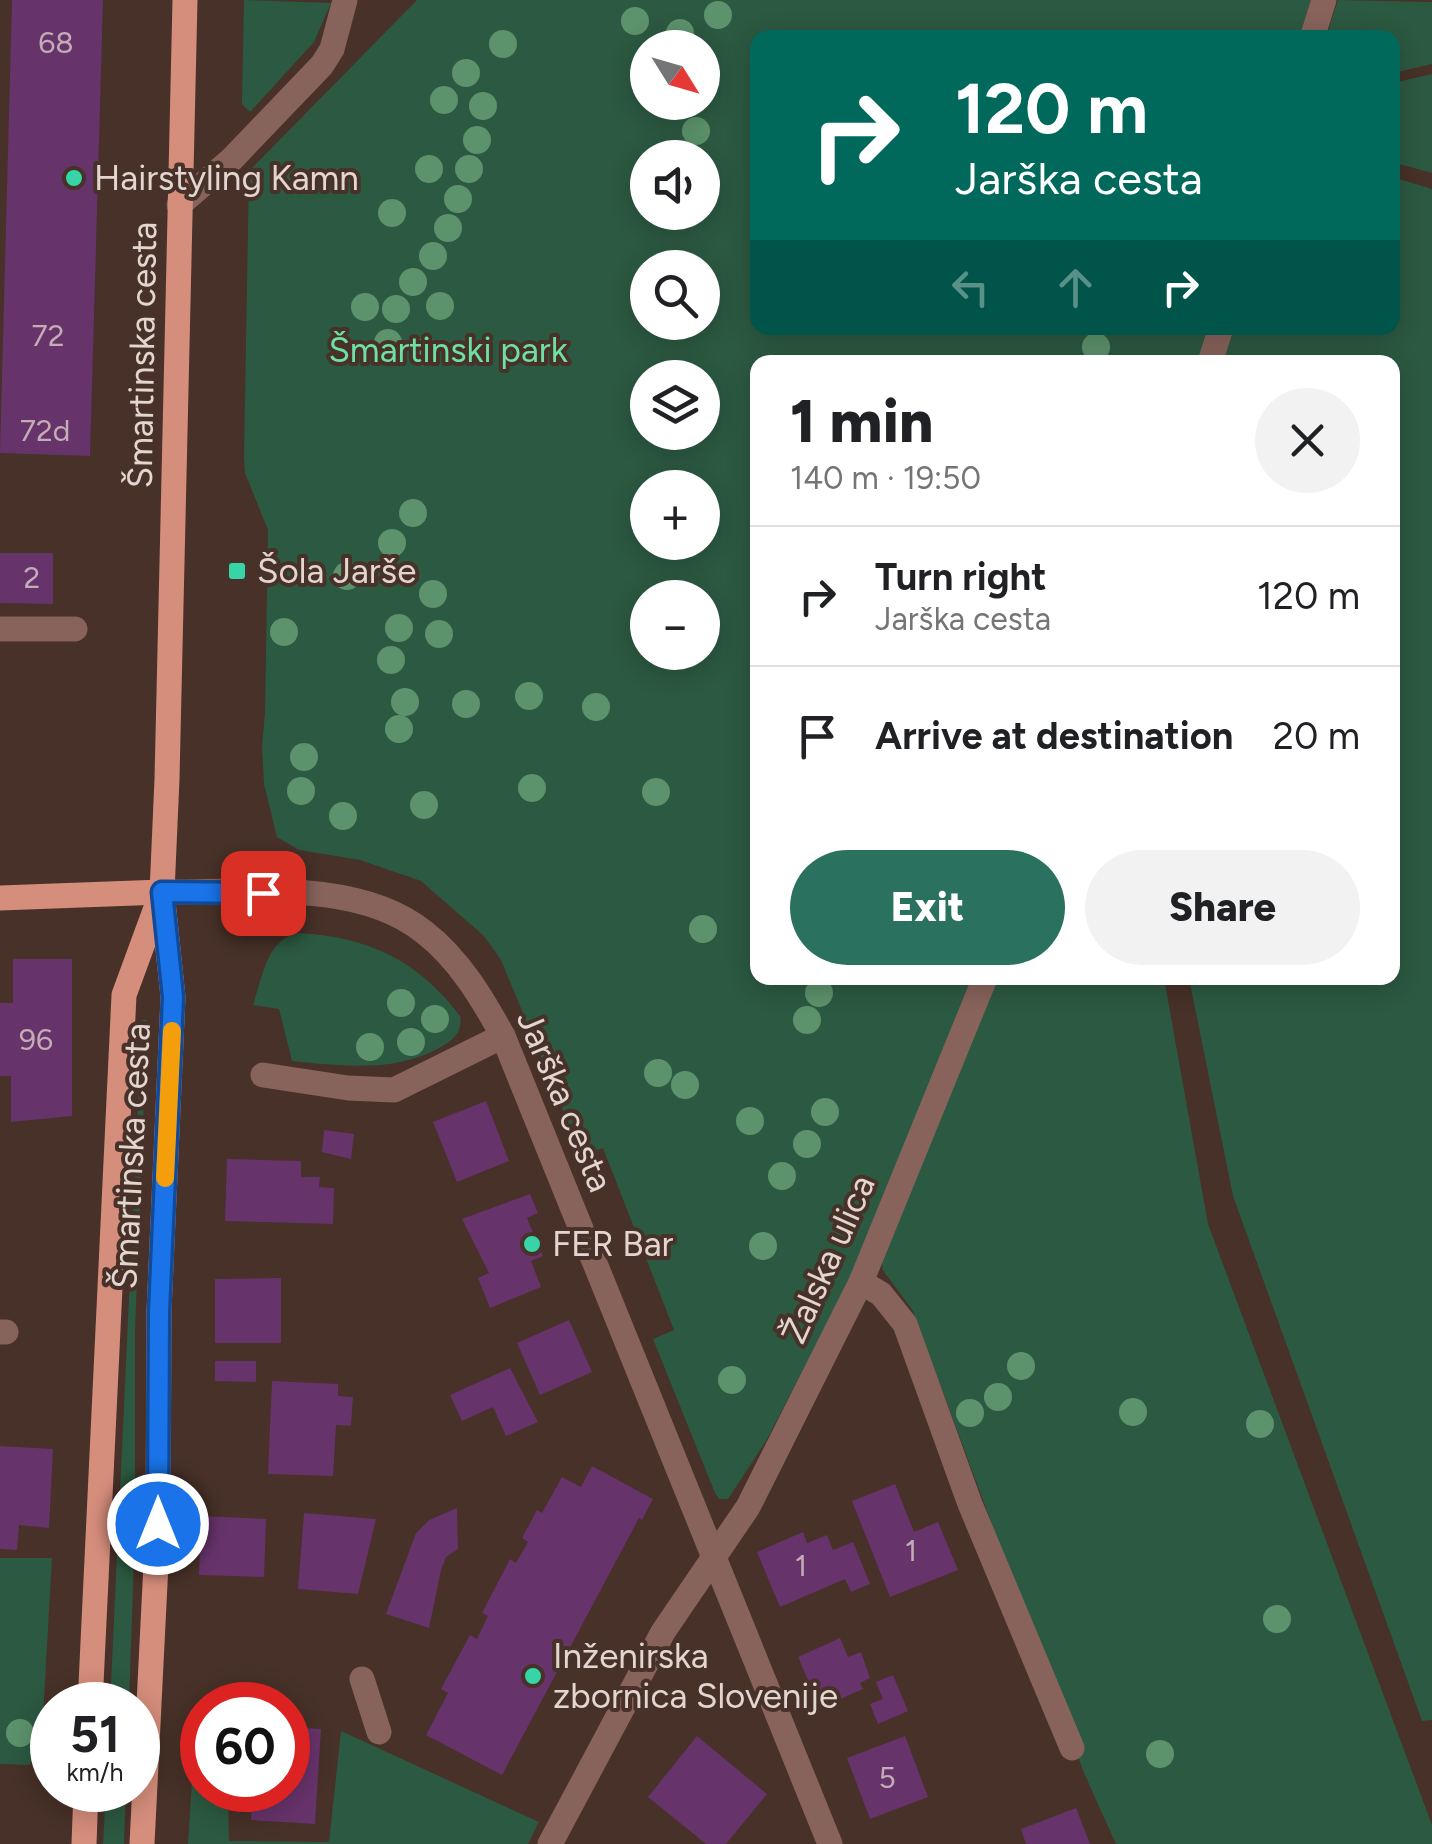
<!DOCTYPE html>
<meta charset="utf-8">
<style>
body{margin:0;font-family:Figtree,sans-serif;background:#f2f2f2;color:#202124;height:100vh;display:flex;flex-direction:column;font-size:38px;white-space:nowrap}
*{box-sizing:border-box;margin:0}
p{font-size:32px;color:#757577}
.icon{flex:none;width:55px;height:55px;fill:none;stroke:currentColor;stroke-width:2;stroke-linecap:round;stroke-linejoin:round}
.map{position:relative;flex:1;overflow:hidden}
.panel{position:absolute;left:750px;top:355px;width:650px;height:630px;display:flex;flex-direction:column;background:#fff;border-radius:20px;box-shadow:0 5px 25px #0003}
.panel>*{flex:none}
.guide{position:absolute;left:750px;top:30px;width:650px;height:305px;border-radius:20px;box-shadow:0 5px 25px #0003;background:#00695c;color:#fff;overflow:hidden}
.needle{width:65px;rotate:127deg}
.controls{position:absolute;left:630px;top:30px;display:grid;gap:20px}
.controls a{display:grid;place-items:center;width:90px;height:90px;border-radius:50%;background:#fff;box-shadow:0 5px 25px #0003;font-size:50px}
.speed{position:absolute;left:30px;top:1682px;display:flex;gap:20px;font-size:50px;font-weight:700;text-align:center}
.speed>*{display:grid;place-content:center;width:130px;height:130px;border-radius:50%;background:#fff;box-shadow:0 5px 25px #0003;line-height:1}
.speed small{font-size:25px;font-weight:400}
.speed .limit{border:15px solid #d22;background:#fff;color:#111}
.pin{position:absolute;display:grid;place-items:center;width:85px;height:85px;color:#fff;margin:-42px;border-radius:20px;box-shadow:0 5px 15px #0006}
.me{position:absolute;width:110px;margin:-55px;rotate:0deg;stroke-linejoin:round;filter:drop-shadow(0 0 8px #0008)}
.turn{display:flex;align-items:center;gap:35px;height:210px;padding:0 40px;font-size:45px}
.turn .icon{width:130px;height:130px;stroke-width:2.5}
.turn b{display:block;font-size:70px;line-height:85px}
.lanes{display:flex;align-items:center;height:95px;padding:0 40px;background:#0003;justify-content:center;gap:50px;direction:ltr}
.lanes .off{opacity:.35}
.round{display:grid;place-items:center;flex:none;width:105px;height:105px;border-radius:52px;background:#f2f2f2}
.overview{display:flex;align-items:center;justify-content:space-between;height:170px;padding:0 40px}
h1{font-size:60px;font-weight:800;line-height:75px}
.action{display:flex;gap:20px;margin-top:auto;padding:20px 40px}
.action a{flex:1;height:115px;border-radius:60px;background:#2a725f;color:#fff;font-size:40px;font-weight:800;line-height:115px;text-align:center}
.action a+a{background:#f2f2f2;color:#202124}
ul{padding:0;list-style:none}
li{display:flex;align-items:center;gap:30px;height:140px;padding:0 40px;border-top:2px solid #e0e0e0}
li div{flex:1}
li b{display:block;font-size:38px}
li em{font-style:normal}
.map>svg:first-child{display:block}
</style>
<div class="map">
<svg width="1432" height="1844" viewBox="0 0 1432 1844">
<rect width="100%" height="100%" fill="#473128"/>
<g fill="#2c5941" fill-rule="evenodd">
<path d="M244,0L331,3L314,42L250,112L242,104Z"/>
<path d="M417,0H1311L1299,37L758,38V328H1210L1200,362H758V978H977L844,1291L766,1441L728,1499H719L715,1493L653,1339L674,1330L603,1148L582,1156L501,960L484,936L421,881L360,860L299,850L277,837L264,784L262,747L265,712L268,530L245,473L244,458L249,171ZM648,48H702V102H648ZM648,158H702V212H648ZM648,268H702V322H648ZM648,378H702V432H648ZM648,488H702V542H648ZM648,598H702V652H648Z"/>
<path d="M1338,0L1432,2V64L1393,73L1392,38L1326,37Z"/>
<path d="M1432,74V173L1392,162L1393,83Z"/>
<path d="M1393,177L1432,189V1720L1422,1721L1233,1196L1189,978H1392V362H1215L1227,328H1392Z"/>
<path d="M299,933C368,937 418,960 460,1016C463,1031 454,1040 441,1047C396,1073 342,1066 292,1061L279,1009L253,1005C262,978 267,938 299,933Z"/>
<path d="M993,978H1164L1208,1224L1432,1825V1844H1116L1084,1773L913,1311L882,1269L883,1245Z"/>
<path d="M142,1020H147L135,1331V1528L129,1705H110Z"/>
<path d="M0,1558H52L41,1752L29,1765L0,1764Z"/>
<path d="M341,1731L539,1822L528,1844H188L193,1765H202V1790H228L229,1841L329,1842Z"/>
<path d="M106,1790H126L124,1844H103Z"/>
</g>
<g fill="#67336b">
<path d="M12,0H103L90,456L0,453Z"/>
<path d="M0,553H53V604L0,603Z"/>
<path d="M13,959H72V1116L11,1122V1076H0V1003H13Z"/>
<path d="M486,1101L509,1161L457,1182L433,1122Z"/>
<path d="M324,1130L354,1134L351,1159L322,1152Z"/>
<path d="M227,1159L301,1161V1177H320L319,1187L334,1188L333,1224L225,1221Z"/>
<path d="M530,1194L538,1213L527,1218L543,1256L531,1261L541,1287L490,1308L478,1278L489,1273L462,1219Z"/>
<path d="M281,1278V1343H215V1279Z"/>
<path d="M569,1320L592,1372L540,1395L517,1343Z"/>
<path d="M215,1361H256V1382L215,1381Z"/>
<path d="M510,1368L538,1422L506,1436L493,1407L462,1421L450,1395Z"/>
<path d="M272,1381L338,1384V1396L353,1397L351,1426L336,1425L333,1476L268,1474Z"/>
<path d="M0,1446L53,1449L49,1528L19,1525L17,1550L0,1549Z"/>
<path d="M592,1466L653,1499L642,1520L639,1518L502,1775L426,1735L448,1693L441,1689L470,1635L477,1639L488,1616L482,1613L510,1559L516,1563L528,1542L522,1538L537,1510L542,1513L562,1477L581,1487Z"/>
<path d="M895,1484L914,1532L938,1522L958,1570L890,1597L852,1501Z"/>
<path d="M457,1508L458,1549L446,1557L441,1570L429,1628L386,1614L416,1533L429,1520Z"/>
<path d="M304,1513L376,1519L358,1594L298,1589Z"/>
<path d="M201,1516L266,1519L264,1577L199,1575Z"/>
<path d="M803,1532L807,1543L827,1535L833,1550L853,1542L870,1584L851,1592L845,1579L780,1607L757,1552Z"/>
<path d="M840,1638L848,1657L861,1652L870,1678L860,1683L863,1689L820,1708L798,1657Z"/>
<path d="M893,1675L908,1711L878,1724L870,1704L883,1699L876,1682Z"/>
<path d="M288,1727L321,1729L315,1824L251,1820L253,1790H288Z"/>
<path d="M697,1736L767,1794L726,1844H706L648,1797Z"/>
<path d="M905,1736L928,1797L870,1819L847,1758Z"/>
<path d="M1076,1808L1090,1844H1026L1021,1829Z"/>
</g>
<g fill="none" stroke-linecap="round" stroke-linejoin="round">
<g stroke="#87635b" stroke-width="25">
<path d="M1312,38L1324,0"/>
<path d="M179,205L232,159L322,65L332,49L345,0"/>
<path d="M1210,362L1221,328"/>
<path d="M0,629H75"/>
<path d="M162,892C243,893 357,878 424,932C459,959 482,998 503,1036L830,1844"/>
<path d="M263,1075L348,1088L394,1090L503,1036"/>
<path d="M861,1282L881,1294L905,1324L970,1504L1072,1748"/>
<path d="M0,1332H6"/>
<path d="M362,1679L379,1732"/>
<path d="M550,1844L663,1632L748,1507L861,1282L985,978"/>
</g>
<g stroke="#d58d7c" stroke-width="25">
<path d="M0,898L162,892"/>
<path d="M90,1705L124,995L160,897"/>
<path d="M84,1844L86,1790"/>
<path d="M142,1844L158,1524L159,1311L173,997L162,892L167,779L185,0"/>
</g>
</g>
<g fill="#5c926c">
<circle cx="718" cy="15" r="14"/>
<circle cx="635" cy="21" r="14"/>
<circle cx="680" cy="33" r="14"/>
<circle cx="503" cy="44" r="14"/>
<circle cx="466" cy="73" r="14"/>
<circle cx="444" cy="100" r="14"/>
<circle cx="483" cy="106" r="14"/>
<circle cx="696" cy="131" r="14"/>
<circle cx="477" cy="140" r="14"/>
<circle cx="429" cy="169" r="14"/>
<circle cx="469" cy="169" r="14"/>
<circle cx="458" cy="199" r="14"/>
<circle cx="392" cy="213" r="14"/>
<circle cx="448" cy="228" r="14"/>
<circle cx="433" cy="256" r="14"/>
<circle cx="413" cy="282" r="14"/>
<circle cx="440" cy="306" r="14"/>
<circle cx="365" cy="307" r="14"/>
<circle cx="396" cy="309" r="14"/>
<circle cx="388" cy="343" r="14"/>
<circle cx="1096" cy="347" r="14"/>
<circle cx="426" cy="352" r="14"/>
<circle cx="413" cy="513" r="14"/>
<circle cx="392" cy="543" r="14"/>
<circle cx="347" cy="576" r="14"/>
<circle cx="433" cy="594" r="14"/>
<circle cx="399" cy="628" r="14"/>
<circle cx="284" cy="632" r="14"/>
<circle cx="439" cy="634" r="14"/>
<circle cx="391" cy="660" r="14"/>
<circle cx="529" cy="696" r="14"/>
<circle cx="405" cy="702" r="14"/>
<circle cx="466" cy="704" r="14"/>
<circle cx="596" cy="707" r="14"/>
<circle cx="399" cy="729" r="14"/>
<circle cx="304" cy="757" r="14"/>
<circle cx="532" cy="788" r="14"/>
<circle cx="301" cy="791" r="14"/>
<circle cx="656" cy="792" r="14"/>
<circle cx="424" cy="805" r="14"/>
<circle cx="343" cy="816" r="14"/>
<circle cx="703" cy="929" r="14"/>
<circle cx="819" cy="993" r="14"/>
<circle cx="401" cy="1003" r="14"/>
<circle cx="435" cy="1019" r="14"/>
<circle cx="807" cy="1020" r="14"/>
<circle cx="411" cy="1042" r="14"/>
<circle cx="370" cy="1047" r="14"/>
<circle cx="658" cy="1073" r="14"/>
<circle cx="685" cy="1085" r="14"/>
<circle cx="825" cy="1112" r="14"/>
<circle cx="750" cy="1121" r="14"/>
<circle cx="807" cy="1144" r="14"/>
<circle cx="782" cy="1176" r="14"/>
<circle cx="763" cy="1246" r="14"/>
<circle cx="1021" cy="1366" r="14"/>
<circle cx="732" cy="1380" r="14"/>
<circle cx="998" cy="1397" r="14"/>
<circle cx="1133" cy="1412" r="14"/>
<circle cx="970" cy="1413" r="14"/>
<circle cx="1260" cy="1424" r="14"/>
<circle cx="1277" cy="1619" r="14"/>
<circle cx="20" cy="1733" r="14"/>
<circle cx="1160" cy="1754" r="14"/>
</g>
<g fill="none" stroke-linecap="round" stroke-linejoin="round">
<defs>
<path id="route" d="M158,1524L159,1312L173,997L162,892L263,893"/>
</defs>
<use href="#route" stroke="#114b97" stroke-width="25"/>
<use href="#route" stroke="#1a73e8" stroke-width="18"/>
<path stroke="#f59e0b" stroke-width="18" d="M165,1178L172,1031"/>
</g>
<g fill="#36d4a7" stroke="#473128" stroke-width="4">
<circle cx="74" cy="178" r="10"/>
<rect x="227" y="561" width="20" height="20" rx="5"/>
<circle cx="532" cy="1244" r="10"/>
<circle cx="533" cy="1676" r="10"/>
</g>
<g text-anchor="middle" stroke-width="8" stroke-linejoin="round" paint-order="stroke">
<g font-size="30" fill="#c4acb6">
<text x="56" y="53">68</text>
<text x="48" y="346">72</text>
<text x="45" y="441">72d</text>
<text x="32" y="588">2</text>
<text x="36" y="1050">96</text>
<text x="911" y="1561">1</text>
<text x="801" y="1576">1</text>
<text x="887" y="1788">5</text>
</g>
<g font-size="35" fill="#e3d5cf" stroke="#473128" text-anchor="start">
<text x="94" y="190">Hairstyling Kamn</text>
<text x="257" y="583">Šola Jarše</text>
<text x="552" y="1256">FER Bar</text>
<text x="553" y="1668">Inženirska<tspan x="553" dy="40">zbornica Slovenije</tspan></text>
</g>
<g font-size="35" fill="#6de1a4" stroke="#473128">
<text x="448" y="362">Šmartinski park</text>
</g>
<g font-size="35" fill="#e3d5cf" stroke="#473128">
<text transform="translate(142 355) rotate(-89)" y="12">Šmartinska cesta</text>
<text transform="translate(565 1101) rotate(67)" y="12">Jarška cesta</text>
<text transform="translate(131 1156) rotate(-87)" y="12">Šmartinska cesta</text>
<text transform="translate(828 1259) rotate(-66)" y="12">Žalska ulica</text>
</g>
</g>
</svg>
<div class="controls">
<a><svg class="needle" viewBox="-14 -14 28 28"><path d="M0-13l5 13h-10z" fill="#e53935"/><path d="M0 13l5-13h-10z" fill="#757577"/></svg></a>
<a><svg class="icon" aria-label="sound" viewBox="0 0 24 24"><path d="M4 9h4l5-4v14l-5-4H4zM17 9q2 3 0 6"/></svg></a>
<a><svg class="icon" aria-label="search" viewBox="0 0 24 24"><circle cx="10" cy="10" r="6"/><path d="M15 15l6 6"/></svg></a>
<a><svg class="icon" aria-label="layers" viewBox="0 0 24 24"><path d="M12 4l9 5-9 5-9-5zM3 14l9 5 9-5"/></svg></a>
<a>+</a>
<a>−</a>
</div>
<div class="speed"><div>51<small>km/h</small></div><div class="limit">60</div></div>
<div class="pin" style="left:263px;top:893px;background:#d93025"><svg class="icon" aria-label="arrive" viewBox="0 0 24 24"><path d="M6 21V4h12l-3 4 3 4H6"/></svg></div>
<svg class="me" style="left:158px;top:1524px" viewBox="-20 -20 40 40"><circle r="17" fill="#1a73e8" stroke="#fff" stroke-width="3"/><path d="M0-11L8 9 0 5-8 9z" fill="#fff"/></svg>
<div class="guide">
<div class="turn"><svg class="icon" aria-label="right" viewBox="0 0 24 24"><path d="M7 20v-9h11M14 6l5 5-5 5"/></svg><div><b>120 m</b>Jarška cesta</div></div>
<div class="lanes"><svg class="icon off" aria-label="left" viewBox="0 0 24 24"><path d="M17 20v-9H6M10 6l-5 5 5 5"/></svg><svg class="icon off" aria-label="ahead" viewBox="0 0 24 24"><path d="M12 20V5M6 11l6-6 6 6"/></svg><svg class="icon" aria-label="right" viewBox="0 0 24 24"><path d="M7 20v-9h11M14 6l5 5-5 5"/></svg></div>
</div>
<section class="panel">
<div class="overview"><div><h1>1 min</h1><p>140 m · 19:50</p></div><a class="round"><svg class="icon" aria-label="close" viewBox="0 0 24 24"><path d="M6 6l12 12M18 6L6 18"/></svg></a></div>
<ul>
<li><svg class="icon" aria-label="right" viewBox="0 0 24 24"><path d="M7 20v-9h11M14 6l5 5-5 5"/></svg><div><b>Turn right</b><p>Jarška cesta</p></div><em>120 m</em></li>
<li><svg class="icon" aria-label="arrive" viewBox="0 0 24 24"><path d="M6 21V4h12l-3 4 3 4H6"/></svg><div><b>Arrive at destination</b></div><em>20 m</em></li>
</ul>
<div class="action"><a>Exit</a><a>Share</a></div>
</section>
</div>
